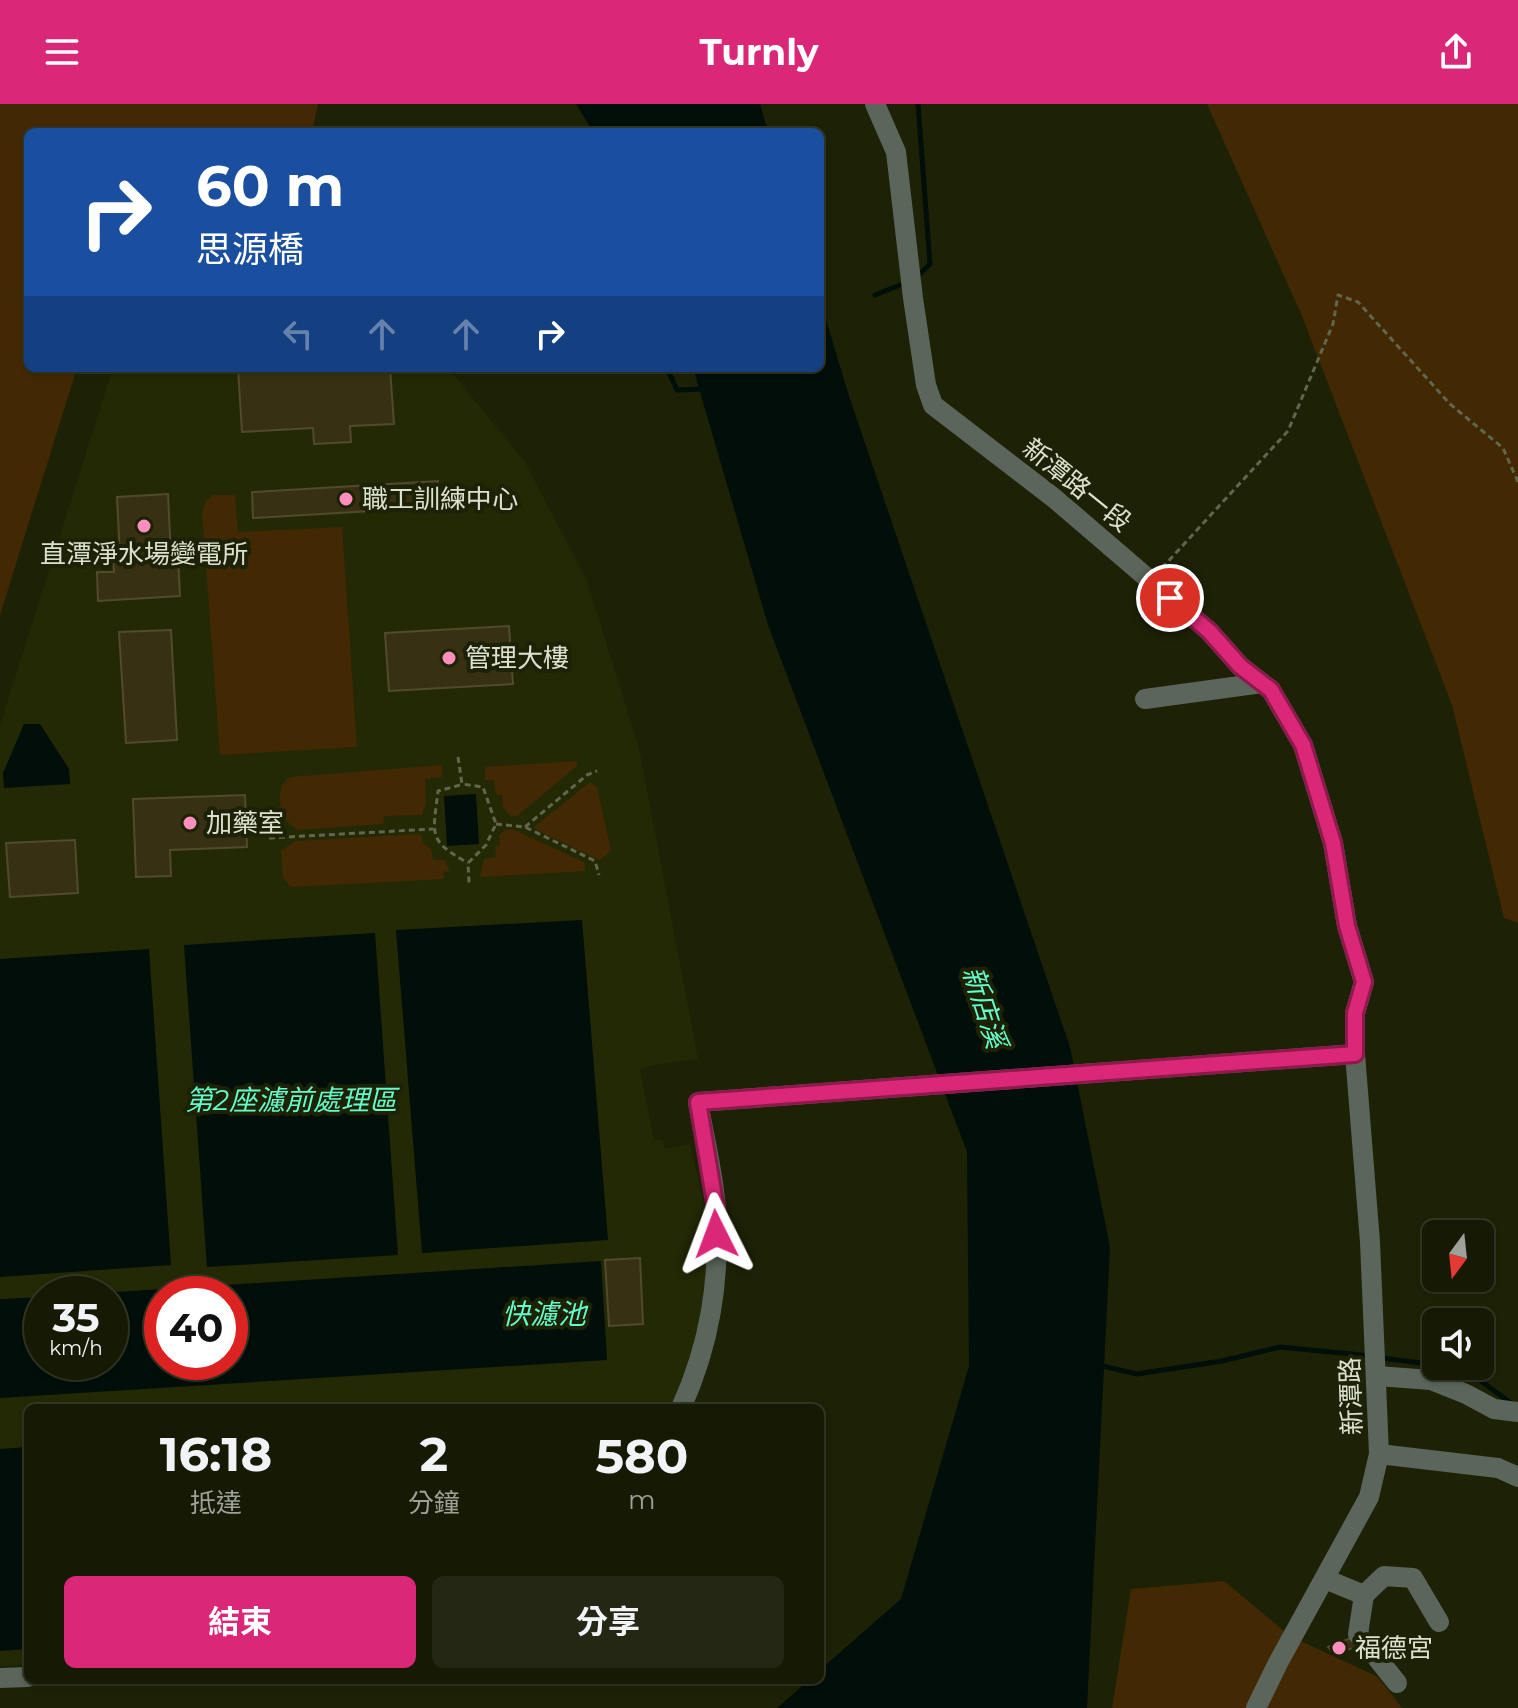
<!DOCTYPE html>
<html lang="zh-TW">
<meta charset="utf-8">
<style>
body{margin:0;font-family:Montserrat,"Noto Sans TC",sans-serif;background:#232713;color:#f1f3f6;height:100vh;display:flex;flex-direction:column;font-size:30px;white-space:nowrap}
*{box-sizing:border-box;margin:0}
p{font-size:26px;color:#9ea19a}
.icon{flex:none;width:44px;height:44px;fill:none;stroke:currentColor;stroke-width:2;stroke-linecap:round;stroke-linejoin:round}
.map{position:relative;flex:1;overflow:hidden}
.drawer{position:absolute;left:24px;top:1300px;width:800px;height:280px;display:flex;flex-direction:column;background:#161a04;border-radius:12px;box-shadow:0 2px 6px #0004,0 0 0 2px #353826}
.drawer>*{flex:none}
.hud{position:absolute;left:24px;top:24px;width:800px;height:244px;border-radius:12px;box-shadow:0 2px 6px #0004,0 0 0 2px #353826;background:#1a4fa0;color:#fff;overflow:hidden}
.needle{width:52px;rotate:195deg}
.buttons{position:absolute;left:1422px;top:1116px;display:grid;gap:16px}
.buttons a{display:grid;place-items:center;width:72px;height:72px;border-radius:12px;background:#161a04;box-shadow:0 2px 6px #0004,0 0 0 2px #353826;font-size:40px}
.speed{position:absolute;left:24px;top:1172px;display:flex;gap:16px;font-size:40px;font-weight:700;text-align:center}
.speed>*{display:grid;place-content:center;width:104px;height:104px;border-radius:50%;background:#161a04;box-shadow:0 2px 6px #0004,0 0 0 2px #353826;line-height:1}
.speed small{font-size:20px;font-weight:400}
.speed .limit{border:12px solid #d22;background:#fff;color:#111}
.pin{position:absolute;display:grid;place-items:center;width:68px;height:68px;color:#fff;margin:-34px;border:4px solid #fff;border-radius:50%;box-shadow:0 2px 8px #0007}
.me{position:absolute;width:88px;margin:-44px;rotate:357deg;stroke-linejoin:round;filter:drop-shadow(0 0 6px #0008)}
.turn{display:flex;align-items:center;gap:28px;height:168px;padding:0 40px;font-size:36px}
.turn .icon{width:104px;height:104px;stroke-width:2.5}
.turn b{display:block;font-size:56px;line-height:68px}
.lanes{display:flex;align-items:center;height:76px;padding:0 40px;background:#0003;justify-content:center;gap:40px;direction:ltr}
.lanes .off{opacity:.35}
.eta{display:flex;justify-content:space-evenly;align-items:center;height:136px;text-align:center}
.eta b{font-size:48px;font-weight:700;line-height:56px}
.cta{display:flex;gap:16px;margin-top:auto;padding:16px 40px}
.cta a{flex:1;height:92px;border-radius:12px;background:#db2777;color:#fff;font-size:32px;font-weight:700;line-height:92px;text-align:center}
.cta a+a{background:#232713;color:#f1f3f6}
header{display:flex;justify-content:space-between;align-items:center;height:104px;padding:0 40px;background:#db2777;color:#fff;font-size:36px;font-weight:700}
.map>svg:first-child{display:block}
</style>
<header><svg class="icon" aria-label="menu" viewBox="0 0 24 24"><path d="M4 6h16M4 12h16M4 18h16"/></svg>Turnly<svg class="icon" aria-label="share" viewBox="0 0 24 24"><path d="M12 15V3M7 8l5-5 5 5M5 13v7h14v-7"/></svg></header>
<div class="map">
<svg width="1518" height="1604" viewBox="0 0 1518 1604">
<rect width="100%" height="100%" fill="#1d2206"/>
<path fill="#232905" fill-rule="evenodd" d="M113,264H448L525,358L587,477L639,644L698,955L654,961L640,966L654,1036H663L665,1045L690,1040L705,1104L707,1168L702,1212L690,1259L672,1304H28V1561L0,1562V621ZM42,1190H110V1258H42ZM162,1190H230V1258H162Z"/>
<g fill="#432804">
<path d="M0,0H318L313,23L261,28H28V264H77L0,511Z"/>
<path d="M1207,0H1518V819L1504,814L1452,601L1302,212Z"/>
<path d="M213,391H235L238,428L342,423L357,643L220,651L202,409L205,398Z"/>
<path d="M577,657V662L517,712H510L503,703L502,691H496L494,676H485V663Z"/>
<path d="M442,661V673L425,675L426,699L422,711L384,712L383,720L297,726L282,713C280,697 276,684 290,673Z"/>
<path d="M590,678L597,683L611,747L599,756L533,724Z"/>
<path d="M512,725L584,758L585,767L480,773L484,755L496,753L495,742L500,741L499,731L505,726Z"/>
<path d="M420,730L424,740L431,745L433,756H444L450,767L443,768L444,775L291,783L283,774L281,747L295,737Z"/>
<path d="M1224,1477L1290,1532L1378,1573L1402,1604H1112L1131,1485Z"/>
</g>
<g fill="#020e09" fill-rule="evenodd">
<path d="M576,0H760L768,28H593Z"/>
<path d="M820,196L849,292L1070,943L1110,1143L1087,1604H777L809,1576H820V1566L901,1495L969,1262L967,1048L768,521L693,264H820Z"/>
<path d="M24,620H40L69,665L70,680L4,684L3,669Z"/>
<path d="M476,690L479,740L447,742L444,692Z"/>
<path d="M582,816L608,1136L422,1149L396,826Z"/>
<path d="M375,829L398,1151L207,1163L184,841Z"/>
<path d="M149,845L171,1161L0,1173V855Z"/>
<path d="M601,1157L607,1256L0,1294V1195L42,1193V1258H110V1190H85ZM162,1190H230V1258H162Z"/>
<path d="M28,1343V1545L0,1547V1345Z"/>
</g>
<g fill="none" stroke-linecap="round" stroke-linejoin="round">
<g stroke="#020e09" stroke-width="5">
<path d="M917,173L930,160L918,0"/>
<path d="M875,191L905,179"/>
<path d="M667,264L677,286L703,285"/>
<path d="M1382,1254L1436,1261"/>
<path d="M1098,1261L1137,1270L1222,1257L1280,1243L1372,1252"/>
<path d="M1442,1262L1465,1265L1512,1300"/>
</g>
</g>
<g fill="#383013" stroke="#524a2d" stroke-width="2">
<path d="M238,264H390L394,320L350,322L351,338L314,340L313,324L242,328Z"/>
<path d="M438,377L440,403L253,414L252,388Z"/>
<path d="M168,390L171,452L120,454L117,393Z"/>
<path d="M178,452L180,492L98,497L97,468H114L113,455Z"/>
<path d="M509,522L513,580L389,587L385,529Z"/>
<path d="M171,526L177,636L126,639L119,528Z"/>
<path d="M245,691L247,743L170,746L171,772L136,773L133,695Z"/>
<path d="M75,736L78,789L10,793L6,739Z"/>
<path d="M640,1154L643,1220L609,1222L605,1156Z"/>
<path d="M1351,1534L1372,1548L1362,1554L1356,1544L1332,1548L1328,1543Z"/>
</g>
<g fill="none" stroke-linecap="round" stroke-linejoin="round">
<g stroke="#61664e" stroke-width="3" stroke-dasharray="6 4" stroke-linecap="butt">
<path d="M1162,464L1288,327L1333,220L1338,191L1358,198L1450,300L1503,344L1518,378"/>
<path d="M458,653L462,680L483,683L496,720L486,741L468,759L469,780"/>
<path d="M460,681L438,687C433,731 427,736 468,759"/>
<path d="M496,720L525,723L595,757L599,771"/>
<path d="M525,723L587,671L597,667"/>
<path d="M269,734L433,725"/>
</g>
<g stroke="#5b655b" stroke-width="20">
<path d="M875,0L896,48L913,194L926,281L933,301L1054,394L1209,527L1240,562L1271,586L1303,641L1333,739L1347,822L1364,878L1355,909V950L1370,1138L1379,1350L1369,1393L1278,1559L1256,1604"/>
<path d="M1145,595L1262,579"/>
<path d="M1377,1272L1431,1276L1466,1290L1494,1305L1518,1308"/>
<path d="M681,1304C710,1240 720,1177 716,1107C714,1071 704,1033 698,998L1355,950"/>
<path d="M1379,1350L1498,1364L1518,1373"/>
<path d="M1325,1475L1364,1491L1384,1472L1413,1474L1439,1518"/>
<path d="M1364,1491L1358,1530L1397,1579"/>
<path d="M0,1574L28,1573"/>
</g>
</g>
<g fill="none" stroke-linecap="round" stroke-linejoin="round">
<defs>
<path id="route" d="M716,1130V1105L698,998L1355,950V909L1364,878L1347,822L1333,739L1303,641L1271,586L1240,562L1209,527L1170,494"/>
</defs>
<use href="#route" stroke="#8e194d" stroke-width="20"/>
<use href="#route" stroke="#db2777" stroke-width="14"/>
</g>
<g fill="#fd8ebe" stroke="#1d2206" stroke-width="3">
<circle cx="346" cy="395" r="8"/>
<circle cx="144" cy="422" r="8"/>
<circle cx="449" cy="554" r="8"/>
<circle cx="190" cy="719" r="8"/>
<circle cx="1339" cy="1544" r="8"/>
</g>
<g text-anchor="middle" stroke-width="8" stroke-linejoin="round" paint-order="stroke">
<g font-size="26" fill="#dce0d0" stroke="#1d2206">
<text transform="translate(1077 381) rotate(39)" y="9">新潭路一段</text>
<text transform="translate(1351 1292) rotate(-92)" y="9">新潭路</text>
</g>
<g font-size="26" fill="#dce0d0" stroke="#1d2206" text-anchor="start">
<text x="362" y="404">職工訓練中心</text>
<text x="144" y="459" text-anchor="middle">直潭淨水場變電所</text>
<text x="465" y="563">管理大樓</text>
<text x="206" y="728">加藥室</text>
<text x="1355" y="1553">福德宮</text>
</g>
<g font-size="28" font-style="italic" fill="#64fccb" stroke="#1d2206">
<text transform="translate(985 903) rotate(72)" y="10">新店溪</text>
<text x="291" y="1006">第2座濾前處理區</text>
<text x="544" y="1220">快濾池</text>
</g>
</g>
</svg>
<div class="buttons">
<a><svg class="needle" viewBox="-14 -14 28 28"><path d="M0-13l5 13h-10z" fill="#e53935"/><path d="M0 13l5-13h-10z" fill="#9ea19a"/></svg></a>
<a><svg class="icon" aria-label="sound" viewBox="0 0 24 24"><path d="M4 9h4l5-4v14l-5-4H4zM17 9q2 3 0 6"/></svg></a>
</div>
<div class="speed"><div>35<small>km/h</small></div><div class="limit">40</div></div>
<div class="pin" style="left:1170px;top:494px;background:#d93025"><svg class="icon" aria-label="arrive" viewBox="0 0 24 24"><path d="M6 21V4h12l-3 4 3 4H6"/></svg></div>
<svg class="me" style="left:716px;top:1130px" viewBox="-20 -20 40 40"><path d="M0-17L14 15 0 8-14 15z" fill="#db2777" stroke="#fff" stroke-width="4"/></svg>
<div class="hud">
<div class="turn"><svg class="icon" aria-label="right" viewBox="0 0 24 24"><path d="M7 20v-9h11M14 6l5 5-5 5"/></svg><div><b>60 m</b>思源橋</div></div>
<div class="lanes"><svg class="icon off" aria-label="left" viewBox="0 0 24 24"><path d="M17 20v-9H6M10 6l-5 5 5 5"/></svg><svg class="icon off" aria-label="ahead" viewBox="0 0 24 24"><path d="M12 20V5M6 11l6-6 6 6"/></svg><svg class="icon off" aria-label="ahead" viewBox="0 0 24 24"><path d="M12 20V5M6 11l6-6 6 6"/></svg><svg class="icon" aria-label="right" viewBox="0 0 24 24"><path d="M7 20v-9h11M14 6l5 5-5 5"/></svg></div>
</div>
<section class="drawer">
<div class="eta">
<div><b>16:18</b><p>抵達</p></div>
<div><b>2</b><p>分鐘</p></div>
<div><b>580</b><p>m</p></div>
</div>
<div class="cta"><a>結束</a><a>分享</a></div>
</section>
</div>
